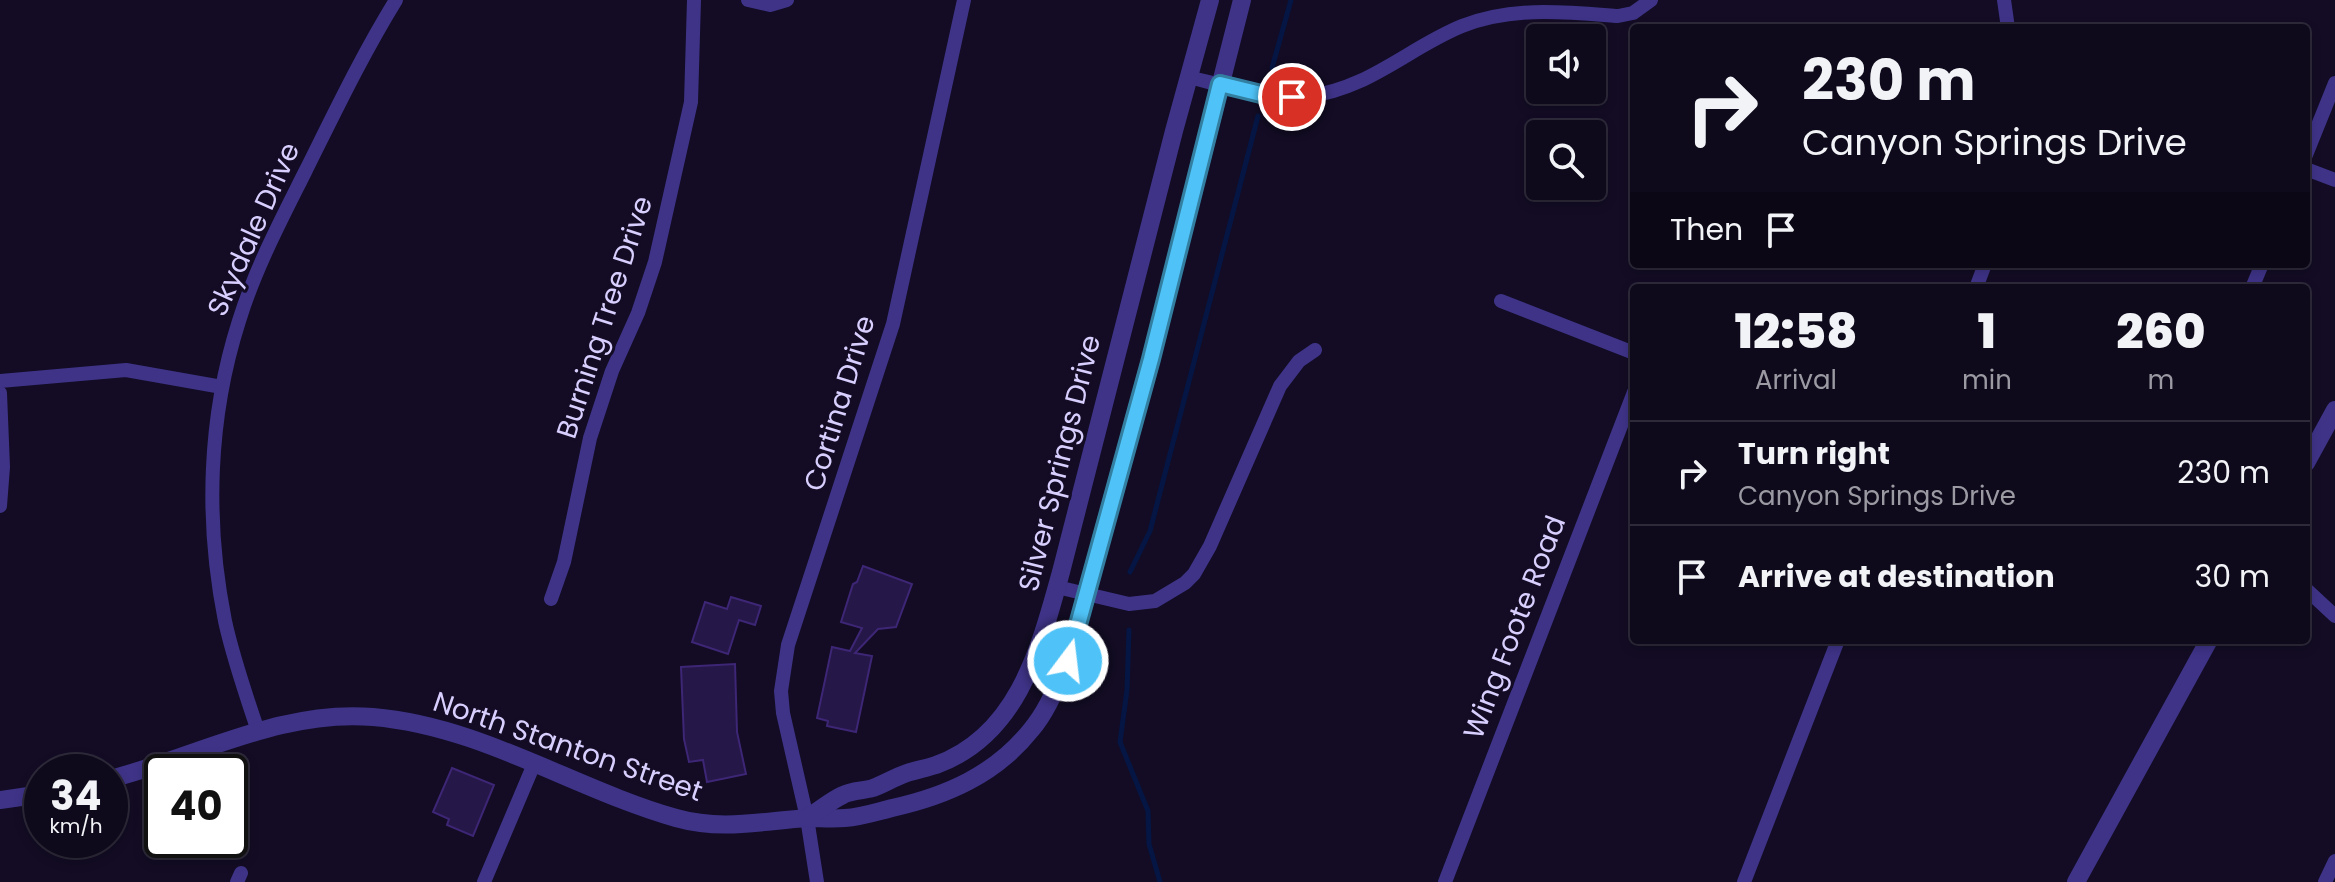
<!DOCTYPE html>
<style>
body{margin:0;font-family:Poppins,sans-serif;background:#1c1728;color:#f1f3f6;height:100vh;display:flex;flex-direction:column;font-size:30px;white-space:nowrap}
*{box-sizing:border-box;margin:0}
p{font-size:26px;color:#9b9aa3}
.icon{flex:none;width:44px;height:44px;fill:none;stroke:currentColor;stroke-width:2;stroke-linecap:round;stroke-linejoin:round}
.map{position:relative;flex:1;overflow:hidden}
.sheet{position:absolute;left:1630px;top:284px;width:680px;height:360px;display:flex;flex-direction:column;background:#0e091b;border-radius:8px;box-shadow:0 4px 12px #0003,0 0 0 2px #2e2a3a}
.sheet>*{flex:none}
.guide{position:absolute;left:1630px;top:24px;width:680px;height:244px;border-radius:8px;box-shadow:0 4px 12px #0003,0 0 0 2px #2e2a3a;background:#0e091b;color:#f1f3f6;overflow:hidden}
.fabs{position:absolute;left:1526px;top:24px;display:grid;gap:16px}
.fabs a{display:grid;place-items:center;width:80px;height:80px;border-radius:8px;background:#0e091b;box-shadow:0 4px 12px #0003,0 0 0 2px #2e2a3a;font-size:40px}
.speed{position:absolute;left:24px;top:754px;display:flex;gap:16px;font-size:40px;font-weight:700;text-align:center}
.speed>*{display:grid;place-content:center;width:104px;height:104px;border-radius:50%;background:#0e091b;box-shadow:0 4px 12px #0003,0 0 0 2px #2e2a3a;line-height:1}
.speed small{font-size:20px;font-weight:400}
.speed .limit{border:4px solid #111;border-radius:12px;background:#fff;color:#111}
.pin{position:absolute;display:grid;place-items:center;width:68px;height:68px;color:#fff;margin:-34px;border:4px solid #fff;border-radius:50%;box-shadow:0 2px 8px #0007}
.me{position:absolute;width:88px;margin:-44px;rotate:15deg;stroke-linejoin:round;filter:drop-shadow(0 0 6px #0008)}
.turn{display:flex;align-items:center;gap:28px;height:168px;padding:0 40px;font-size:36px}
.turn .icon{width:104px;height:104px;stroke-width:2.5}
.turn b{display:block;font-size:56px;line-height:68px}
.then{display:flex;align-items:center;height:76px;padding:0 40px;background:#0003;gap:16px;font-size:30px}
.eta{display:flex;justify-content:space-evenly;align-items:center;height:136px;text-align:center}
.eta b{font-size:48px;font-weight:800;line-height:56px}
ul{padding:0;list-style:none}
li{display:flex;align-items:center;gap:24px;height:104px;padding:0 40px;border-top:2px solid #2e2a3a}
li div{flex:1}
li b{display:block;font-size:30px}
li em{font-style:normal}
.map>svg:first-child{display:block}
</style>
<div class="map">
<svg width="2335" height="882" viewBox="0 0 2335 882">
<rect width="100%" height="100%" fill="#130c24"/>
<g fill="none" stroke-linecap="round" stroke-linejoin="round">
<g stroke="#051644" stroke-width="5">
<path d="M1272,68L1291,0"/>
<path d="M1130,572L1150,531L1258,116"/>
<path d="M1129,630L1127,690L1120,742L1148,811L1149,844L1160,882"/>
</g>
</g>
<g fill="#251747" stroke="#3d2675" stroke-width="2">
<path d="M863,566L912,584L896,627L878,629L855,653L872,656L856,732L827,726L828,721L817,718L832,647L850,651L862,628L841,622L853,584L857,582Z"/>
<path d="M731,597L761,606L755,625L739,620L728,654L692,642L705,602L727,609Z"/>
<path d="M735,664L737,732L746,774L707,782L703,760L689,762L684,739L681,667Z"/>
<path d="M452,768L494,785L473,836L447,825L449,819L433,812Z"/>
</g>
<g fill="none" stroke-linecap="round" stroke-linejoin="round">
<g stroke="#3e3387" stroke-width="14">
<path d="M748,0L770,5L787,0"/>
<path d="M2004,0L2008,28"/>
<path d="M1188,77C1227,86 1268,100 1308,96C1367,90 1410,47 1462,26C1513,6 1566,12 1618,16L1633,13L1651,0"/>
<path d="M2306,155L2335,83"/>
<path d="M2306,169L2335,180"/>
<path d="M1976,288L1985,264"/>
<path d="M2252,288L2262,264"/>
<path d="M1501,301L1634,353"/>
<path d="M0,381L126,370L222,387"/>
<path d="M0,393L3,467L0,506"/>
<path d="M1057,587L1129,604L1155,601L1185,583L1194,574L1210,546L1280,386L1299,361L1315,350"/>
<path d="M2306,589L2335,616"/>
<path d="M551,599L564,562L590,438L612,371L638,313L655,262L691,102L694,0"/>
<path d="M258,731C246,695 233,658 225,621C205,521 208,418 239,321C255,269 281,220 305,172C334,114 362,55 396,0"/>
<path d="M237,882L241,873"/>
<path d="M484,882L534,764"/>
<path d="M817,882L807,818L783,713L781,691L788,645L893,324L964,0"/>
<path d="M1445,882L1634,392"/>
<path d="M1744,882L1838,640"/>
<path d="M2325,882L2335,861"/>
</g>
<g stroke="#3e3387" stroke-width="18">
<path d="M2306,463L2335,410"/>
<path d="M110,779C197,757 281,709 373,717C481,726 574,789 676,818C722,831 762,821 808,818C820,818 833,819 845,818C861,817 876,812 892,808C946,796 995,775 1031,730C1048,710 1057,685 1068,661L1151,359L1242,0"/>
<path d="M0,800L42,794"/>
<path d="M807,818C819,811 830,801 843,795C852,790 863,791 873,788C884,784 895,777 907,773C916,770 927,768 936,765C1019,735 1040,647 1061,572L1174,131L1210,0"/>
<path d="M2076,882L2209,640"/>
</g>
</g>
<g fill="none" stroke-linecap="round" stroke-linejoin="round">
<defs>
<path id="route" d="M1068,661L1151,359L1220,84L1261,94L1292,97"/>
</defs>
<use href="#route" stroke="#337fa1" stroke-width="20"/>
<use href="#route" stroke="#4fc3f7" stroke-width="14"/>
</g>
<g text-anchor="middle" stroke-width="6" stroke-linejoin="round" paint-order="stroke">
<g font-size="28" fill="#d9cfff" stroke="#130c24">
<text transform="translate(253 229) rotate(-66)" y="10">Skydale Drive</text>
<text transform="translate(604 317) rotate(-72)" y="10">Burning Tree Drive</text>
<text transform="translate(839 403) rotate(-73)" y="10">Cortina Drive</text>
<text transform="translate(1059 463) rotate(-76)" y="10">Silver Springs Drive</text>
<text transform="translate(1514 627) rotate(-69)" y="10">Wing Foote Road</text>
<text transform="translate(568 746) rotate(19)" y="10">North Stanton Street</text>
</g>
</g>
</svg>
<div class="fabs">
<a><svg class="icon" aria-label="sound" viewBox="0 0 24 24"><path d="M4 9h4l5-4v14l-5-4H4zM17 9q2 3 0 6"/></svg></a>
<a><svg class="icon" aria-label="search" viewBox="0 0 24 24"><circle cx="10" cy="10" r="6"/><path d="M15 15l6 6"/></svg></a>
</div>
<div class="speed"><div>34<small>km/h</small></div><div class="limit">40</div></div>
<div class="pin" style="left:1292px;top:97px;background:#d93025"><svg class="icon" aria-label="arrive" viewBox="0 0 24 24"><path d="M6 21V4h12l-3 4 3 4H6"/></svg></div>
<svg class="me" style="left:1068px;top:661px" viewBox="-20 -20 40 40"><circle r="17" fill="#4fc3f7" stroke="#fff" stroke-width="3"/><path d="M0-11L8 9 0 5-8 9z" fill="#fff"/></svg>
<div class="guide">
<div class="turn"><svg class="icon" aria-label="right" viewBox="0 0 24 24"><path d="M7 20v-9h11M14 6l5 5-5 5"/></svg><div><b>230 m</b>Canyon Springs Drive</div></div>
<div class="then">Then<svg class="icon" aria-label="arrive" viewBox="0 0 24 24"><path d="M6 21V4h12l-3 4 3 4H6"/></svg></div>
</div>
<section class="sheet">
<div class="eta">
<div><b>12:58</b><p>Arrival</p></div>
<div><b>1</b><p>min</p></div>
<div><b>260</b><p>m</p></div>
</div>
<ul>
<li><svg class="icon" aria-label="right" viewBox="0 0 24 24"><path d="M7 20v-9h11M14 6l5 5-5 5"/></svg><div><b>Turn right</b><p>Canyon Springs Drive</p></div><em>230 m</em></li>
<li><svg class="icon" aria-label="arrive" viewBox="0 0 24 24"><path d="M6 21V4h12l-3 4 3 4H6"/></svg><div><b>Arrive at destination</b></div><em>30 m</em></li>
</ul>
</section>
</div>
